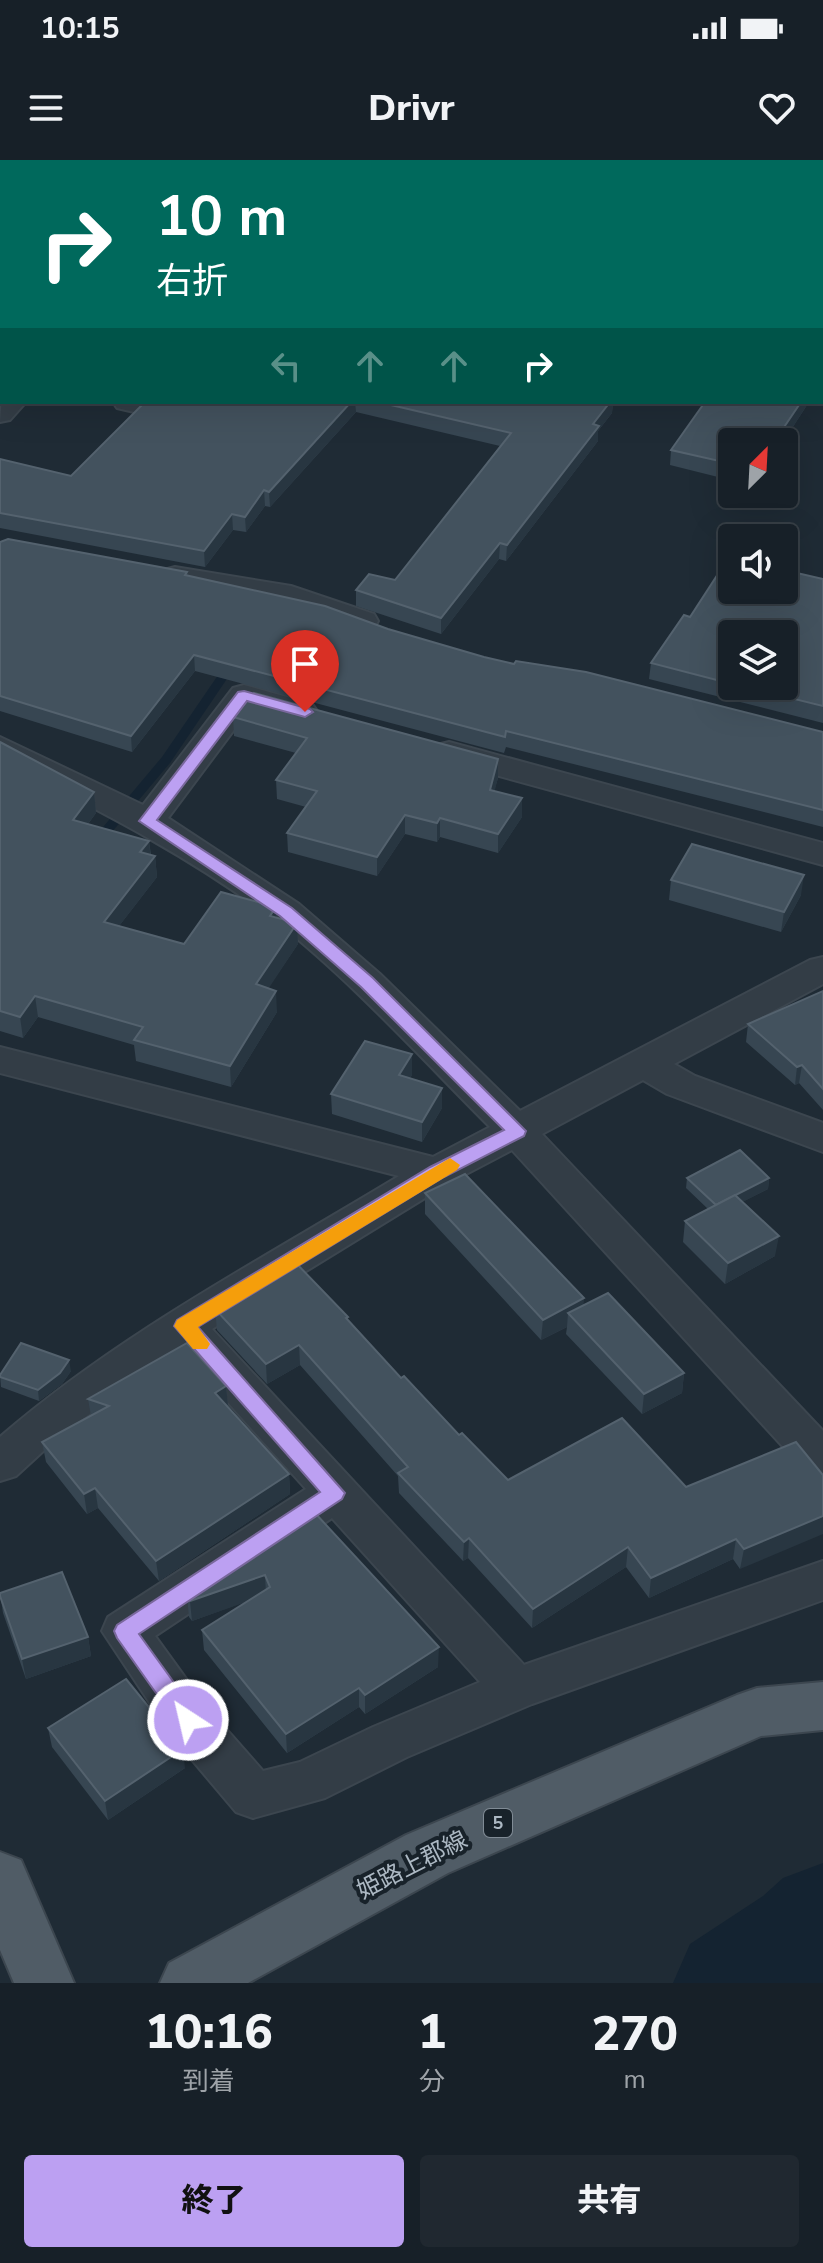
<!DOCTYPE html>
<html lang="ja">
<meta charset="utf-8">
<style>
body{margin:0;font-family:"Nunito Sans","Noto Sans JP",sans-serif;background:#202830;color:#f1f3f6;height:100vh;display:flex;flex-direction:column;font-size:30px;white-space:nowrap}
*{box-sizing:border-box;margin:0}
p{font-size:26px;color:#9ea3a8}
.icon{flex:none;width:44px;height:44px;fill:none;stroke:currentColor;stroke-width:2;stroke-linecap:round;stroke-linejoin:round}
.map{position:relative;height:1823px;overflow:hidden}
.side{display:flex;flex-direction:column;background:#172028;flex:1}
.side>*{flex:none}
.guide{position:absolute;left:0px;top:0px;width:824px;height:244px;box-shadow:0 8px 32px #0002,0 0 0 2px #363e45;background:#00695c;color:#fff;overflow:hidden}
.needle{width:52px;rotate:24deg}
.controls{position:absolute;left:718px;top:268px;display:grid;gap:16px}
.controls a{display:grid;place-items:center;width:80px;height:80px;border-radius:8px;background:#172028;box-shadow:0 8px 32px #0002,0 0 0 2px #363e45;font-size:40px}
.pin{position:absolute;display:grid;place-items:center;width:68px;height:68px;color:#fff;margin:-82px -34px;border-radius:50% 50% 50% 0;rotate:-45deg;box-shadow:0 0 8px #0007}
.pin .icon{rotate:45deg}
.me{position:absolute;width:88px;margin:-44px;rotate:325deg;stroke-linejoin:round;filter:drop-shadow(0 0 6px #0008)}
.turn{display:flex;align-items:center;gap:28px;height:168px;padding:0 24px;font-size:36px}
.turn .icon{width:104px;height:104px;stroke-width:2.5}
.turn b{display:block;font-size:56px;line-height:68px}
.lanes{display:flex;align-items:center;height:76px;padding:0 24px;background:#0003;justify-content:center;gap:40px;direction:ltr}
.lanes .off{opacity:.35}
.eta{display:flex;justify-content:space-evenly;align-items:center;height:136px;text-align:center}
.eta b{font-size:48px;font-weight:800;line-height:56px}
.cta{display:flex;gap:16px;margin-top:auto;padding:16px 24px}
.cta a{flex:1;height:92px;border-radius:8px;background:#bca0f2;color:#111;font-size:32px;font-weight:800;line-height:92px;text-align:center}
.cta a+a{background:#202830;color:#f1f3f6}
.status{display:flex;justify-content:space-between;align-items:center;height:56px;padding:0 40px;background:#172028;direction:ltr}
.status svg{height:22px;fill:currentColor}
header{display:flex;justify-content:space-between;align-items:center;height:104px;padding:0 24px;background:#172028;font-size:36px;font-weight:800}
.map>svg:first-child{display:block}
</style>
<div class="status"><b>10:15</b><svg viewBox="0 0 49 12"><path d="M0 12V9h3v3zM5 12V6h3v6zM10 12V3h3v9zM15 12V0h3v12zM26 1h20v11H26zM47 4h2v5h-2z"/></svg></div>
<header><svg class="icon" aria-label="menu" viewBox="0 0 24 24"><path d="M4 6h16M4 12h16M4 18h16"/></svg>Drivr<svg class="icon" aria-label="heart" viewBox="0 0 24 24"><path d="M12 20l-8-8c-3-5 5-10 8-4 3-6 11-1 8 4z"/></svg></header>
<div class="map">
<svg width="823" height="1823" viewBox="0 0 823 1823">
<rect width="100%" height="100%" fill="#1f2b35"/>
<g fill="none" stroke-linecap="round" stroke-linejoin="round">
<g fill="#142331" fill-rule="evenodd">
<rect x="822" y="153" width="1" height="6"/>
<path d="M231,501L237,504L170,603L101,685H93L91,682L93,679L162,597L227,502Z"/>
</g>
<path fill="#142331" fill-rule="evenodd" d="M823,1703V1823H673L690,1784L763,1736L783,1718Z"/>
<defs>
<g id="minor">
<rect x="0" y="20" width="2" height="14"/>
<path d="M2,236V242H26L10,260L0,262Z"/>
<path d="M113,242H154L157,246L153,252L143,254L117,248Z"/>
<path d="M175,407L291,426L374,454L378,461L374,468L363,470L285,443L164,422L160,416L164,410Z"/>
<path d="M244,525L312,544L317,551L312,558L301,561L251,547L168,658L299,744L380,814L520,951L810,800L823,797V824L674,904L695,916L823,963V992L667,934L643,920L542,974L823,1271V1318L807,1313L512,990L451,1022L212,1169L524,1505L823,1401V1440L532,1544L407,1597L325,1638L253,1658L236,1652L171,1575L102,1471L108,1457L306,1329L181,1190L64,1272L16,1316L0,1321V1277C120,1173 264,1098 399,1016L0,913V887L433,997L490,967C420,897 352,821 274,760C189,695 94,648 0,600V577L143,645L233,528ZM332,1358L480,1522L373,1567L300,1602L263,1611L205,1545L155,1476Z"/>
<path d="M449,582L823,683V705L437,599L433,592L437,585Z"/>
</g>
<g id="primary">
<path d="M823,1522V1570L761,1576L448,1713L248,1823H160L169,1803L406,1675L737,1535L757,1528Z"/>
<path d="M0,1692L21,1700L74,1823H14L0,1790Z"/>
</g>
</defs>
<use href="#minor" stroke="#3c464f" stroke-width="4"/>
<use href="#primary" stroke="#3c464f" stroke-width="4"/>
<use href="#minor" fill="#333d46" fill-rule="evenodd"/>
<use href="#primary" fill="#505c66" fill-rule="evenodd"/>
</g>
<g fill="#374652" fill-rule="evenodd">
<path d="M2,72V96H0V73Z"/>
<path d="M145,242H613L612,253L598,271V281L506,401L499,399L441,474L356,446V430L395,420L500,286L356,252L270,347L265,346L246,372L233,370L205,407L0,368V299L71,316Z"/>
<path d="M809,242L783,282H732V311L726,319L670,305L671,290Z"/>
<path d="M0,382L187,412L188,416L388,469L484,497L823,572V667L506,587L504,593L195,511L132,592L0,551Z"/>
<path d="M823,419V563L649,519L651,503L690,457ZM732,474L784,526H732Z"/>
<path d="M233,557L498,618L494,631L522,657L498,693L440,677L437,682L405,674L377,716L288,692L287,673L306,647L277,639L276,620L296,593L234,576Z"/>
<path d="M0,582L94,632L96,653L88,664L149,681L151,695L155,696L157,717L119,766L184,784L276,747L277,758L297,763L298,784L268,828L277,852L231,927L136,901L134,885L38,857L23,878L0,871Z"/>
<path d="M671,720L801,735L781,772L669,740Z"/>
<path d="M823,831V950L799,923L795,925L746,882L748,864Z"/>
<path d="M412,915L410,918L442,928V948L422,982L332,954L331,934Z"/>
<path d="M687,1018H769L768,1029L742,1042L775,1096L725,1124L683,1082L685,1061L708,1049L686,1028Z"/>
<path d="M425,1033L584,1145L684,1213L682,1233L642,1254L566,1174L567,1167L541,1180L425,1054Z"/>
<path d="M215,1149L348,1157V1160L401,1218L459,1275L508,1320L686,1327L796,1282L740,1409L733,1399L649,1438L626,1407L532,1468L468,1398L463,1401L399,1333L398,1316L300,1205L267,1224L217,1170Z"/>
<path d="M71,1211L62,1224L39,1241L1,1227L0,1215Z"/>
<path d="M226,1226L228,1246L289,1314L290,1334L159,1421L98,1348L87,1354L46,1302L42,1282L91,1256L88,1239Z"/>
<path d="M315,1353L438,1507L365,1554L359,1547L287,1593L204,1490L202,1470L247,1441L192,1461L189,1457L187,1437Z"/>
<path d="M0,1433L88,1477L91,1496L26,1519L3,1453Z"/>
<path d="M48,1568L185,1608L108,1660L52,1587Z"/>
</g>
<g fill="#283641">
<path d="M194,0H208L206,2H193Z"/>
<path d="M351,242H355L356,252L270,347L269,332Z"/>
<path d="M606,242H613L612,253L598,271V281L506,401L507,385L593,264Z"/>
<path d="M801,242H809L783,282H774Z"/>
<path d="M732,298V311L726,319L728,303Z"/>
<path d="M264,330L265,346L246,372L245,357Z"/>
<path d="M232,354L233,370L205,407L204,391Z"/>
<path d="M500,383L499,399L441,474V458Z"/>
<path d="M194,495L195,511L132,592L131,576Z"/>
<path d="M498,599V618L490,649V630Z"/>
<path d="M94,632L96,653L76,680L73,660Z"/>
<path d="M522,638V657L498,693V674Z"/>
<path d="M405,655V674L377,716V697Z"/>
<path d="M440,658V677L437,682V663Z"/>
<path d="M149,681L151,701L155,696L157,717L106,783L104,762L140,692Z"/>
<path d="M804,715L801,735L781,772L784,752Z"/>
<path d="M276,747L277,768L270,756Z"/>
<path d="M297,763L298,784L257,846L256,824Z"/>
<path d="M276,831L277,852L231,927L230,906Z"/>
<path d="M35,836L38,857L23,878L20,857Z"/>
<path d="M412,894V915L399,935V915Z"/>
<path d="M802,905L799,923L795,925L797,907Z"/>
<path d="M442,928V948L422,982V962Z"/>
<path d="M769,1018L768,1029L715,1056L716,1045Z"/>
<path d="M779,1076L775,1096L725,1124L728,1103Z"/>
<path d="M584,1138L583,1158L568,1153L567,1167L541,1180L543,1160Z"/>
<path d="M299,1185L300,1205L267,1224L266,1204Z"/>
<path d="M69,1200L71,1211L62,1224L39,1241L38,1230Z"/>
<path d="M684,1213L682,1233L642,1254L644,1234Z"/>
<path d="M226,1226L228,1246L215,1233Z"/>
<path d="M289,1314L290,1334L159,1421L156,1401Z"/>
<path d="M95,1328L98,1348L87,1354L84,1334Z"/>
<path d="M823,1356V1374L740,1409L744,1389Z"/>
<path d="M469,1378L468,1398L463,1401L464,1382Z"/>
<path d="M736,1379L733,1399L649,1438L651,1418Z"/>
<path d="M628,1387L626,1407L532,1468L533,1449Z"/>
<path d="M265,1415L266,1435L192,1461L190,1441Z"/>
<path d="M88,1477L91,1496L26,1519L22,1499Z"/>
<path d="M439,1487L438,1507L365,1554V1535Z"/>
<path d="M359,1528V1547L287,1593L286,1574Z"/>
<path d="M183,1589L185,1608L108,1660L105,1641Z"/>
</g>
<g fill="#43525e" stroke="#54626e" stroke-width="2">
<path d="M92,0H194L193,2H90Z"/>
<path d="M540,0H773L772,2H539Z"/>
<path d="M822,159H823V228L822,227Z"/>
<path d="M145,242H351L269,332L264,330L245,357L232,354L204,391L0,353V299L71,316Z"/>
<path d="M378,242H610L593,264L599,266L507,385L500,383L441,458L356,430L369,414L395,420L511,273Z"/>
<path d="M705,242H801L774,282H751L745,281L744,282H732V298L728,303L671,290Z"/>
<path d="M8,379L187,412L185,415L325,446L388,469L484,497L514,504L516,501L586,512L823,572V650L506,571L505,577L194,495L131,576L0,536V382Z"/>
<path d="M729,397L732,398V430H784V410L823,419V546L742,526H784V474H732V524L651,503L684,455L690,457Z"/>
<path d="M254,533L498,599L490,630L522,638L498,674L440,658L437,663L405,655L377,697L287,673L317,631L276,620L307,578L233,557Z"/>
<path d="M0,582L94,632L73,660L149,681L140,692L155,696L104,762L184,784L221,732L276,747L270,756L297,763L256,824L276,831L230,906L134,880L143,867L35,836L20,857L0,851Z"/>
<path d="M692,684L804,715L784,752L671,720Z"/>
<path d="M823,831V929L802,905L797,907L748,864Z"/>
<path d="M365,881L412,894L399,915L442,928L422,962L331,934Z"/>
<path d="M740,990L769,1018L716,1045L687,1018Z"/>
<path d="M465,1014L584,1138L543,1160L425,1033Z"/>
<path d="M735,1035L779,1076L728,1103L685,1061Z"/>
<path d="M294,1101L348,1157L346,1158L401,1218L404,1216L459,1275L462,1273L508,1320L622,1258L686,1327L796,1282L823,1315V1356L744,1389L736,1379L651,1418L628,1387L533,1449L469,1378L464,1382L398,1313L408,1307L299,1185L266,1204L215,1149Z"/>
<path d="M608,1133L684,1213L644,1234L568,1153Z"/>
<path d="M21,1183L69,1200L60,1213L38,1230L0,1217V1215Z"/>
<path d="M187,1183L226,1226L215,1233L289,1314L156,1401L95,1328L84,1334L42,1282L109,1246L88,1239Z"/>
<path d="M315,1353L439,1487L365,1535L359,1528L286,1574L202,1470L270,1427L265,1415L190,1441L187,1437Z"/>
<path d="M62,1412L88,1477L22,1499L0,1436V1433Z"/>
<path d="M126,1519L183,1589L105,1641L48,1568Z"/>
</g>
<path fill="#bca0f2" stroke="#7a689d" stroke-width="2" d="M244,531L310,549L313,552L305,557L247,541L157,660L292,748L373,818L526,971L524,976L444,1017L198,1167L345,1333L342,1339L139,1474L196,1553L199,1560L196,1567L188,1570L180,1567L117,1478L114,1471L117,1465L320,1332L174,1166L177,1160L430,1007L504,970L361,827L280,756L139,661L238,532Z"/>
<path fill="#f59e0b" d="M450,998L460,1005L457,1010L198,1167L210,1184L207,1189H193L174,1166L177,1160Z"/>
<g text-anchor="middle" stroke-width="8" stroke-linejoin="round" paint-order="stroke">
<rect fill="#18222a" stroke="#808b95" stroke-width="2" x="484" y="1649" width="28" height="28" rx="6"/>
<g font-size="18" font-weight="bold" fill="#acb8c3">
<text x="498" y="1669">5</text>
</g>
<g font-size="24" fill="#acb8c3" stroke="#18222a">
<text transform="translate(412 1705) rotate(-27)" y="8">姫路上郡線</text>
</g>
</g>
</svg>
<div class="controls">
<a><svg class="needle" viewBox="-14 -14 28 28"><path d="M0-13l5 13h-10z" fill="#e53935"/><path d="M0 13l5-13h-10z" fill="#9ea3a8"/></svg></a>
<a><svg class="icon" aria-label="sound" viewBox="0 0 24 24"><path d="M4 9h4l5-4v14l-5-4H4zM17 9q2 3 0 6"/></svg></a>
<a><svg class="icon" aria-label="layers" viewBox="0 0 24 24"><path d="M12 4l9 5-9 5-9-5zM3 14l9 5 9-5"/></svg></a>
</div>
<div class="pin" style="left:305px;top:552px;background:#d93025"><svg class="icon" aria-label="arrive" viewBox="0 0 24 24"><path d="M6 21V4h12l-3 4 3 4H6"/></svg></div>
<svg class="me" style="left:188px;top:1560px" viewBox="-20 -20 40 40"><circle r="17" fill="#bca0f2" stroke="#fff" stroke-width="3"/><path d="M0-11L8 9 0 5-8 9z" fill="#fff"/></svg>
<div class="guide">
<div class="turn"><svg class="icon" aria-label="right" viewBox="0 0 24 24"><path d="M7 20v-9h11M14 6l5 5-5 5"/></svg><div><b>10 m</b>右折</div></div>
<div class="lanes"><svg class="icon off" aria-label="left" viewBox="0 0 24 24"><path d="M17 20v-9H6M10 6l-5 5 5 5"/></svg><svg class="icon off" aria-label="ahead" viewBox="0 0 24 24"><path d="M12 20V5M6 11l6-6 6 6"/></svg><svg class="icon off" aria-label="ahead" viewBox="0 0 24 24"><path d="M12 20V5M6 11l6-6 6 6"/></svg><svg class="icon" aria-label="right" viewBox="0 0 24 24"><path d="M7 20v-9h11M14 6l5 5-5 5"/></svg></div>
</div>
</div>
<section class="side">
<div class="eta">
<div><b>10:16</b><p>到着</p></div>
<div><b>1</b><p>分</p></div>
<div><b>270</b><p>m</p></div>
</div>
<div class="cta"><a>終了</a><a>共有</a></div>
</section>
